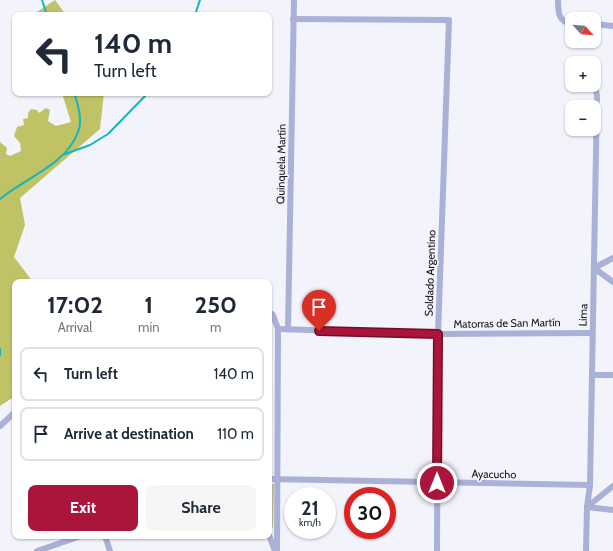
<!DOCTYPE html>
<meta charset="utf-8">
<style>
body{margin:0;font-family:Cabin,sans-serif;background:#f6f6f7;color:#1f2937;height:100vh;display:flex;flex-direction:column;font-size:15px;white-space:nowrap}
*{box-sizing:border-box;margin:0}
p{font-size:13px;color:#747a83}
.icon{flex:none;width:22px;height:22px;fill:none;stroke:currentColor;stroke-width:2;stroke-linecap:round;stroke-linejoin:round}
.map{position:relative;flex:1;overflow:hidden}
.drawer{position:absolute;left:12px;top:279px;width:260px;height:260px;display:flex;flex-direction:column;background:#fff;border-radius:8px;box-shadow:0 1px 3px #0004}
.drawer>*{flex:none}
.hud{position:absolute;left:12px;top:12px;width:260px;height:84px;border-radius:8px;box-shadow:0 1px 3px #0004;background:#fff;color:#1f2937;overflow:hidden}
.needle{width:26px;rotate:116deg}
.controls{position:absolute;left:565px;top:12px;display:grid;gap:8px}
.controls a{display:grid;place-items:center;width:36px;height:36px;border-radius:8px;background:#fff;box-shadow:0 1px 3px #0004;font-size:20px}
.speed{position:absolute;left:284px;top:487px;display:flex;gap:8px;font-size:20px;font-weight:700;text-align:center}
.speed>*{display:grid;place-content:center;width:52px;height:52px;border-radius:50%;background:#fff;box-shadow:0 1px 3px #0004;line-height:1}
.speed small{font-size:10px;font-weight:400}
.speed .limit{border:6px solid #d22;background:#fff;color:#111}
.pin{position:absolute;display:grid;place-items:center;width:34px;height:34px;color:#fff;margin:-41px -17px;border-radius:50% 50% 50% 0;rotate:-45deg;box-shadow:0 0 4px #0007}
.pin .icon{rotate:45deg}
.me{position:absolute;width:44px;margin:-22px;rotate:0deg;stroke-linejoin:round;filter:drop-shadow(0 0 3px #0008)}
.turn{display:flex;align-items:center;gap:14px;height:84px;padding:0 16px;font-size:18px}
.turn .icon{width:52px;height:52px;stroke-width:2.5}
.turn b{display:block;font-size:28px;line-height:34px}
.eta{display:flex;justify-content:space-evenly;align-items:center;height:68px;text-align:center}
.eta b{font-size:24px;font-weight:800;line-height:28px}
.cta{display:flex;gap:8px;margin-top:auto;padding:8px 16px}
.cta a{flex:1;height:46px;border-radius:8px;background:#ab153b;color:#fff;font-size:16px;font-weight:800;line-height:46px;text-align:center}
.cta a+a{background:#f6f6f7;color:#1f2937}
ul{padding:0;list-style:none}
li{display:flex;align-items:center;gap:12px;height:54px;margin:0 8px 6px;padding:0 8px;border:2px solid #e0e1e3;border-radius:8px}
li div{flex:1}
li b{display:block;font-size:15px}
li em{font-style:normal}
.map>svg:first-child{display:block}
</style>
<div class="map">
<svg width="613" height="551" viewBox="0 0 613 551">
<rect width="100%" height="100%" fill="#f2f3fb"/>
<path fill="#c3c78e" d="M269,484H274L273,529L269,518Z"/>
<g fill="#bfc366">
<path d="M55,0L66,15H34V14Z"/>
<path d="M62,93H104L100,129L20,198L25,225L14,257L30,278L29,282H15V396L0,406V142L7,148L6,154L10,156L21,151L20,143L14,136L17,127L24,125L23,119L28,118V113L31,109L37,110L39,113L46,108L50,110L48,121L56,126L71,122Z"/>
</g>
<g fill="none" stroke-linecap="round" stroke-linejoin="round">
<g stroke="#14b5be" stroke-width="2">
<path d="M42,0L47,15"/>
<path d="M195,15L200,0"/>
<path d="M65,154L90,145L108,134L148,93"/>
<path d="M0,199C25,178 66,165 78,132C83,121 78,104 74,93"/>
<path d="M0,349V355"/>
</g>
<g stroke="#aab1d6" stroke-width="6">
<path d="M558,0C558,11 558,23 572,23"/>
<path d="M293,19L449,20L438,334L437,551"/>
<path d="M594,24L613,26"/>
<path d="M594,268L613,282"/>
<path d="M594,268L613,258"/>
<path d="M269,312L273,315L278,329L277,551"/>
<path d="M278,329L438,334L592,333"/>
<path d="M288,329L294,0"/>
<path d="M592,375H613"/>
<path d="M0,426L15,412"/>
<path d="M269,479L590,485"/>
<path d="M587,507L613,486"/>
<path d="M587,507L613,510"/>
<path d="M269,535L275,551"/>
<path d="M105,536L110,551"/>
<path d="M37,551L81,536"/>
<path d="M586,551L587,507L590,485L597,96L594,80"/>
</g>
</g>
<g fill="none" stroke-linecap="round" stroke-linejoin="round">
<defs>
<path id="route" d="M319,331L438,334L437,483"/>
</defs>
<use href="#route" stroke="#6f0e26" stroke-width="10"/>
<use href="#route" stroke="#ab153b" stroke-width="7"/>
</g>
<g text-anchor="middle" stroke-width="3.5" stroke-linejoin="round" paint-order="stroke">
<g font-size="11" fill="#161619" stroke="#f2f3fb">
<text transform="translate(281 164) rotate(-89)" y="4">Quinquela Martín</text>
<text transform="translate(430 273) rotate(-88)" y="4">Soldado Argentino</text>
<text transform="translate(583 315) rotate(-88)" y="4">Lima</text>
<text transform="translate(507 323) rotate(-1)" y="4">Matorras de San Martín</text>
<text transform="translate(494 474) rotate(1)" y="4">Ayacucho</text>
</g>
</g>
</svg>
<div class="controls">
<a><svg class="needle" viewBox="-14 -14 28 28"><path d="M0-13l5 13h-10z" fill="#e53935"/><path d="M0 13l5-13h-10z" fill="#747a83"/></svg></a>
<a>+</a>
<a>−</a>
</div>
<div class="speed"><div>21<small>km/h</small></div><div class="limit">30</div></div>
<div class="pin" style="left:319px;top:331px;background:#d93025"><svg class="icon" aria-label="arrive" viewBox="0 0 24 24"><path d="M6 21V4h12l-3 4 3 4H6"/></svg></div>
<svg class="me" style="left:437px;top:483px" viewBox="-20 -20 40 40"><circle r="17" fill="#ab153b" stroke="#fff" stroke-width="3"/><path d="M0-11L8 9 0 5-8 9z" fill="#fff"/></svg>
<div class="hud">
<div class="turn"><svg class="icon" aria-label="left" viewBox="0 0 24 24"><path d="M17 20v-9H6M10 6l-5 5 5 5"/></svg><div><b>140 m</b>Turn left</div></div>
</div>
<section class="drawer">
<div class="eta">
<div><b>17:02</b><p>Arrival</p></div>
<div><b>1</b><p>min</p></div>
<div><b>250</b><p>m</p></div>
</div>
<ul>
<li><svg class="icon" aria-label="left" viewBox="0 0 24 24"><path d="M17 20v-9H6M10 6l-5 5 5 5"/></svg><div><b>Turn left</b></div><em>140 m</em></li>
<li><svg class="icon" aria-label="arrive" viewBox="0 0 24 24"><path d="M6 21V4h12l-3 4 3 4H6"/></svg><div><b>Arrive at destination</b></div><em>110 m</em></li>
</ul>
<div class="cta"><a>Exit</a><a>Share</a></div>
</section>
</div>
